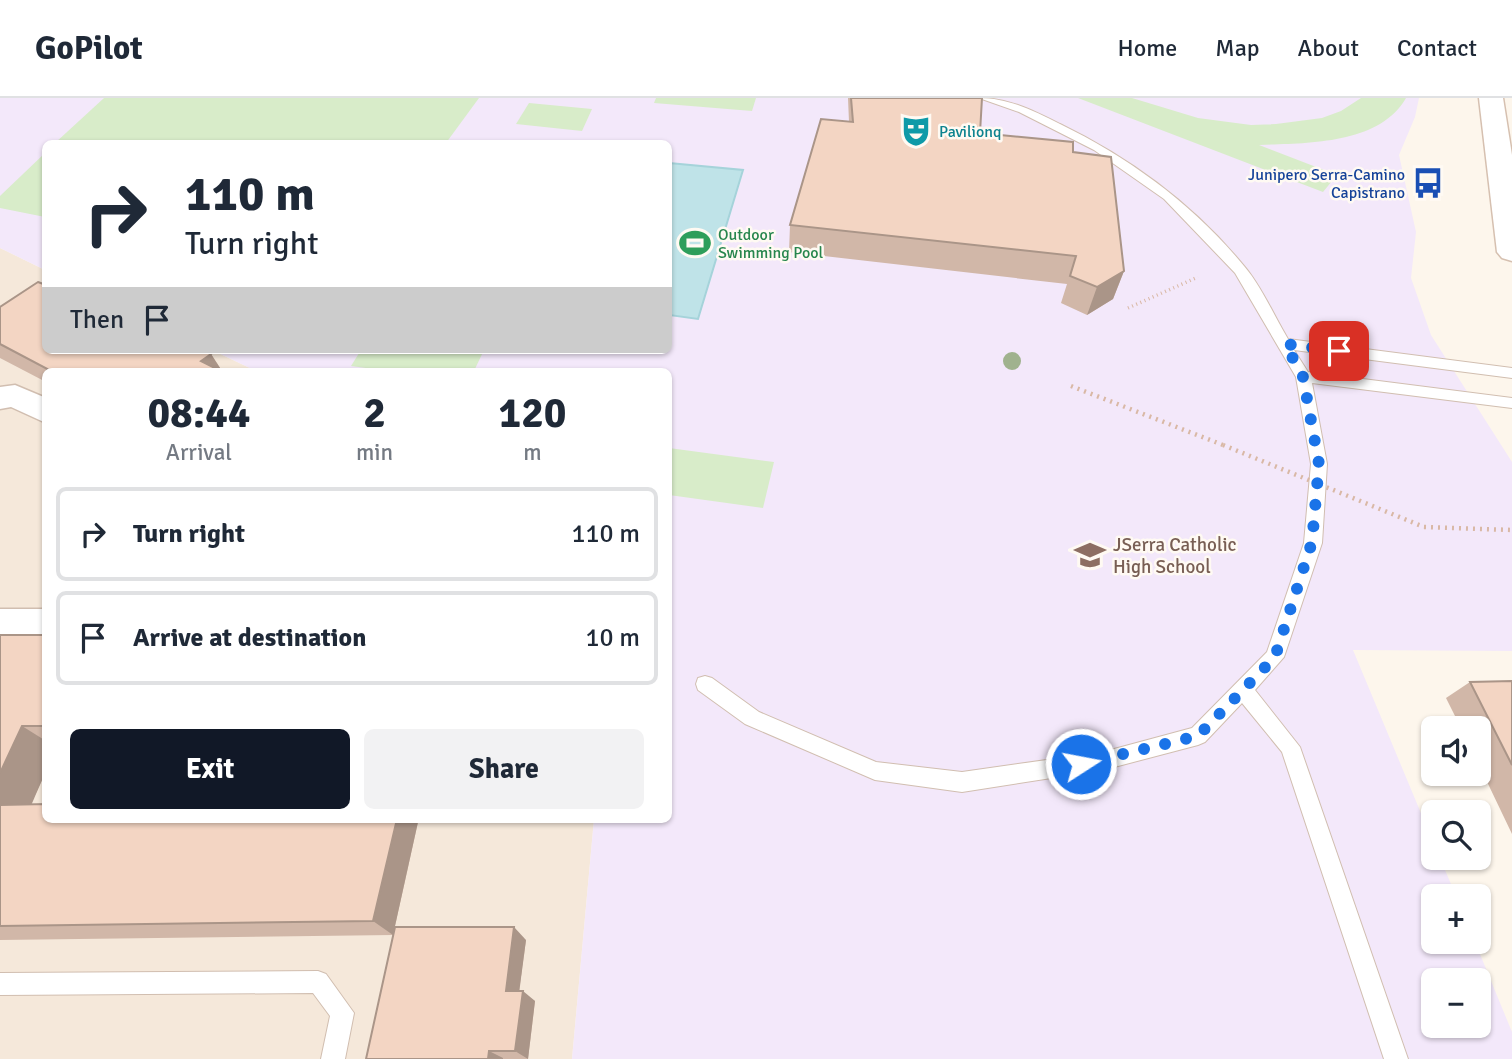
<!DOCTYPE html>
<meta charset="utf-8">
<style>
body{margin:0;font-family:Signika,sans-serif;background:#f2f2f3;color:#1f2937;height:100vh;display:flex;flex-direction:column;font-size:26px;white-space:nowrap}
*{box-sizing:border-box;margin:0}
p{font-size:23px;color:#747a83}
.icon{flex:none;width:38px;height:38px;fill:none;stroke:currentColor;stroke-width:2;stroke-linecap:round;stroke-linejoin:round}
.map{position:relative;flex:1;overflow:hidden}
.side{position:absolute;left:42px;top:270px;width:630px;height:455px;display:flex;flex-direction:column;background:#fff;border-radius:10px;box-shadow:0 2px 5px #0004}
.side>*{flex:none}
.guide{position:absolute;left:42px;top:42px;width:630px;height:214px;border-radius:10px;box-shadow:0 2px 5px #0004;background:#fff;color:#1f2937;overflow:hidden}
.buttons{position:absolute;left:1421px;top:618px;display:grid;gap:14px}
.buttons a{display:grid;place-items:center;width:70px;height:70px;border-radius:10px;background:#fff;box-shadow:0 2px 5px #0004;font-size:35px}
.pin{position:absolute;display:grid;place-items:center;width:60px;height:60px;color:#fff;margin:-30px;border-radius:14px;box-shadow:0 4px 10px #0006}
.me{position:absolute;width:77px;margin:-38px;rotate:79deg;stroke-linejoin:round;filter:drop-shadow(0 0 5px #0008)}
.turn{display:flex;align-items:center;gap:24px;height:147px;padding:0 28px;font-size:32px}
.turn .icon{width:91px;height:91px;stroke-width:2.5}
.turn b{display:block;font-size:49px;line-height:60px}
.then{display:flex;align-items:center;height:66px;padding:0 28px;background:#0003;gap:14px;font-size:26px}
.eta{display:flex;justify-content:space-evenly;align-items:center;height:119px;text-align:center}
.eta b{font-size:42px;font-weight:800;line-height:49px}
.button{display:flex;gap:14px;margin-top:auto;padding:14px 28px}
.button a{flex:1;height:80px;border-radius:10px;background:#111827;color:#fff;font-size:28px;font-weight:800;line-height:80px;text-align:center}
.button a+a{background:#f2f2f3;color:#1f2937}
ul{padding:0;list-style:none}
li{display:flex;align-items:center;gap:21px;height:94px;margin:0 14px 10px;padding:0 14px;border:4px solid #e0e1e3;border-radius:10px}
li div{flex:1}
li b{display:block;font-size:26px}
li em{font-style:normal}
header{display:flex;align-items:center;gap:42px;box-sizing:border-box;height:98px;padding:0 35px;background:#fff;border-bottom:2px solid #e0e1e3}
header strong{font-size:33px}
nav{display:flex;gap:38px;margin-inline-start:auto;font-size:24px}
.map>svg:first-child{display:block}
</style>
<header>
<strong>GoPilot</strong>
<nav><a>Home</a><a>Map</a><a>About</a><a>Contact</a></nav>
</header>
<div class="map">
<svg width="1512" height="961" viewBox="0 0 1512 961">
<rect width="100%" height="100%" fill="#fdf6ec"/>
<path fill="#f5e8da" d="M0,150L45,172L46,252H212L256,273H46V721H594L572,961H0Z"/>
<path fill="#f3e8fa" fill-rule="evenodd" d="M0,0H1419L1415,19L1399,57L1416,134L1411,180L1431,237L1512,364V553L1353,552L1433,744V760H1440L1456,798H1433V844H1475L1512,934V961H572L594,721H668V273H256L212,252H668V46H46L45,172L0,150ZM1433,882H1479V928H1433Z"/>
<g fill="#d8ecc9">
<path d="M104,0H479L446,45H55Z"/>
<path d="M656,0H756L752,13L654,5Z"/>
<path d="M1078,0H1132L1198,20L1251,27L1276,26L1322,20L1341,13L1361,0H1406C1379,47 1306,45 1259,47L1337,77L1323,94Z"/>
<path d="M529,5L592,11L582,33L516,26Z"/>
<path d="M45,55V119L0,110V98Z"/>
<path d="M361,252H484L474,273H388L351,268Z"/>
<path d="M669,350L774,364L763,410L669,397Z"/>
</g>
<path fill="#bfe3e8" stroke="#a5d3da" stroke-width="2" d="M669,65L743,72L698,221L669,217Z"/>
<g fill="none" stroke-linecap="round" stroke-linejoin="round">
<defs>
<g id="service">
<path d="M979,0C1009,0 1034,13 1060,26C1130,60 1194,107 1244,168C1262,189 1274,218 1288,241L1512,270V280L1294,252L1308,274L1512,300V310L1312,285L1327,366L1322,445L1284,559L1255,592L1300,649L1408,961H1384L1282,654L1242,605L1205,644L1198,647L1103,672L962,694L875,682L745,626L698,592L696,586L698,580L705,578L712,580L759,614L876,664L962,674L1103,654L1192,630L1267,554L1304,445L1311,366L1296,279L1235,175L1164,101L1094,52L1019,14Z"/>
<path d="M318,873L326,876L354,915L345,961H321L330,918L313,895L0,897V875Z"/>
</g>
<g id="minor">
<path d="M15,287L46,300V325L11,309L0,311V289Z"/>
<rect x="0" y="511" width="46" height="32"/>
</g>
<path id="secondary" d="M1479,0H1503L1512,57V163L1502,160L1497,154Z"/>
</defs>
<use href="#service" stroke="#d1beb0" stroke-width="2"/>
<use href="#minor" stroke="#d1beb0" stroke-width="3"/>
<use href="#secondary" stroke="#d6c0b0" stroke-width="3"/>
<path stroke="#d9b8a5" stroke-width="3.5" stroke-dasharray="1 3.5" stroke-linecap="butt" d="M1128,210L1198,179"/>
<g stroke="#d9b8a5" stroke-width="4.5" stroke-dasharray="2 5" stroke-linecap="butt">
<path d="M1071,288L1223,347"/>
<path d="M1424,429L1512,432"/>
</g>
<use href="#service" fill="#fff" fill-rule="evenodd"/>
<use href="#minor" fill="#fff" fill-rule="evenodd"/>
<use href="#secondary" fill="#fff" fill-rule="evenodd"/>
<path stroke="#d9b8a5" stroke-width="4.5" stroke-dasharray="2 5" stroke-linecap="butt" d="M1223,347L1424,429"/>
</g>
<circle fill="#a0b28e" cx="1012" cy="263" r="9"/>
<g fill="#d1b7a8">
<path d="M848,0H982L980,35L1073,54L1124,173L1113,201L1087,217L1061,205L1067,186L789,154L790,127L849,24Z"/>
<path d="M0,209L46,252L211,256L222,273H46V284L0,260Z"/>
<path d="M0,537H46V673L31,706L46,721H415L418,724L393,837L0,842Z"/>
<path d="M1512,583V736L1479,667V630H1461L1446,600L1470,584Z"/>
<path d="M526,842L519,893L535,903L528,961H366Z"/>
</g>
<g fill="#aa9588">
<path d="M1124,173L1113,201L1087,217L1097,189Z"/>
<path d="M211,256L222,273L201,263Z"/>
<path d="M22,628L46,643V673L23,726L0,714V675Z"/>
<path d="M397,721H415L418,724L393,837L373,823Z"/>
<path d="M514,829L526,842L518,903L506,893Z"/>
<path d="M523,893L535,903L528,961L515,953Z"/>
<path d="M489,953L503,960V961H488Z"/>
</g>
<g fill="#f3d5c3" stroke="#aa9588" stroke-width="2">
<path d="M851,0H982L980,35L1073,44V54L1111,59L1124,173L1097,189L1070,178L1076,158L790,127L821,21L853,24Z"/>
<path d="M38,184L46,187V252H203L211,256L201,263L221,273H51L0,246V209Z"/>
<path d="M0,537H46V628H22L0,675Z"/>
<path d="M1512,583V667L1470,584Z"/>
<path d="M46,706V721H397L373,823L0,828V707Z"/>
<path d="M395,829H514L506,893H523L515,953H489L488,961H366Z"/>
</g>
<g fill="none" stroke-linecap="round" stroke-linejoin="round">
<path stroke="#1a73e8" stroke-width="12" stroke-dasharray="0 21.6" d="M1081,666L1198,638L1275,559L1312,444L1319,366L1303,279L1285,246L1339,253"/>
</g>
<defs>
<symbol id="theatre-bare" viewBox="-9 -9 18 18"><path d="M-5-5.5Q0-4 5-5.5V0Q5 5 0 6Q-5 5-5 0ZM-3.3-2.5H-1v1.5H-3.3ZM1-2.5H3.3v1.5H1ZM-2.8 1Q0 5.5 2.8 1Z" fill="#0f9aa8" stroke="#fffaf3" stroke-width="2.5" paint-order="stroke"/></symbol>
<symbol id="bus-bare" viewBox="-9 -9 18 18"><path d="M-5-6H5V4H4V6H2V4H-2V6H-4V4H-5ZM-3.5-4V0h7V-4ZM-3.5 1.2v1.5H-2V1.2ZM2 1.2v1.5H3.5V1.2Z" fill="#1a4fb4" stroke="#fffaf3" stroke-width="2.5" paint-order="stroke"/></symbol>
<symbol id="stadium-bare" viewBox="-9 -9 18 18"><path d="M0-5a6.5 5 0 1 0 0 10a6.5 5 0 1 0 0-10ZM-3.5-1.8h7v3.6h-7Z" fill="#2e9e5b" stroke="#fffaf3" stroke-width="2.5" paint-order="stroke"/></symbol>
<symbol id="school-bare" viewBox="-9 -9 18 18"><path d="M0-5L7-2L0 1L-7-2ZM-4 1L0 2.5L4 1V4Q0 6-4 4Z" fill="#8d6e63" stroke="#fffaf3" stroke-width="2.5" paint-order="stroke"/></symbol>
</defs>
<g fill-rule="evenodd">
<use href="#theatre-bare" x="894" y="11" width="44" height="44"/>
<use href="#bus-bare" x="1406" y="63" width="44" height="44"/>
<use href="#stadium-bare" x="673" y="123" width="44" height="44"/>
<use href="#school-bare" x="1068" y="435" width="44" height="44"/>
</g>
<g text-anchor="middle" stroke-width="5" stroke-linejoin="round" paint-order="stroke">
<g font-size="16" fill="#0d838f" stroke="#fffaf3" text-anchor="start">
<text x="939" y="39">Pavilionq</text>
</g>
<g font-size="16" fill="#164399" stroke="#fffaf3" text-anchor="end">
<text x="1405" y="82">Junipero Serra-Camino<tspan x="1405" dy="18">Capistrano</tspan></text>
</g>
<g font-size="16" fill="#27864d" stroke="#fffaf3" text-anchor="start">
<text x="718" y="142">Outdoor<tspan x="718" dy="18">Swimming Pool</tspan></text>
</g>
<g font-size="19" fill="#785e54" stroke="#fffaf3" text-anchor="start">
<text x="1113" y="453">JSerra Catholic<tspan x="1113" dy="22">High School</tspan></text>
</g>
</g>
</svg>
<div class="buttons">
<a><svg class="icon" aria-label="sound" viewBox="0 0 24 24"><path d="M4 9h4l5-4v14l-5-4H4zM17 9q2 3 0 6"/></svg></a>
<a><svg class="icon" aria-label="search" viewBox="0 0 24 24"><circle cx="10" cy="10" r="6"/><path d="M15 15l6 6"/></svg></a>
<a>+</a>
<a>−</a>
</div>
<div class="pin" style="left:1339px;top:253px;background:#d93025"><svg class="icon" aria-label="arrive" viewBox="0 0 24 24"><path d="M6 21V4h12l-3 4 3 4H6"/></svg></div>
<svg class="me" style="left:1081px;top:666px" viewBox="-20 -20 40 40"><circle r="17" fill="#1a73e8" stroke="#fff" stroke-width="3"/><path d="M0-11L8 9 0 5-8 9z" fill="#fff"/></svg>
<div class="guide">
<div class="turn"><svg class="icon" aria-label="right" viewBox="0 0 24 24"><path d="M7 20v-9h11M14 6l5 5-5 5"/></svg><div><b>110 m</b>Turn right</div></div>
<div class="then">Then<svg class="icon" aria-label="arrive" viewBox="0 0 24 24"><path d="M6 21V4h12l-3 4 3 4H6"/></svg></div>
</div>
<section class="side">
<div class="eta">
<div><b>08:44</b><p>Arrival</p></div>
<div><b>2</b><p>min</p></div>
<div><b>120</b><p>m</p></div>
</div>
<ul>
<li><svg class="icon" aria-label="right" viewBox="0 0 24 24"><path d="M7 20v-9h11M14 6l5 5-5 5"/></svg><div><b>Turn right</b></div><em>110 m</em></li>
<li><svg class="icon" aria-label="arrive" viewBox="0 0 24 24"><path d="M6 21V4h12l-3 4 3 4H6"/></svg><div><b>Arrive at destination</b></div><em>10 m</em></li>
</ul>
<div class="button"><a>Exit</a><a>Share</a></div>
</section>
</div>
